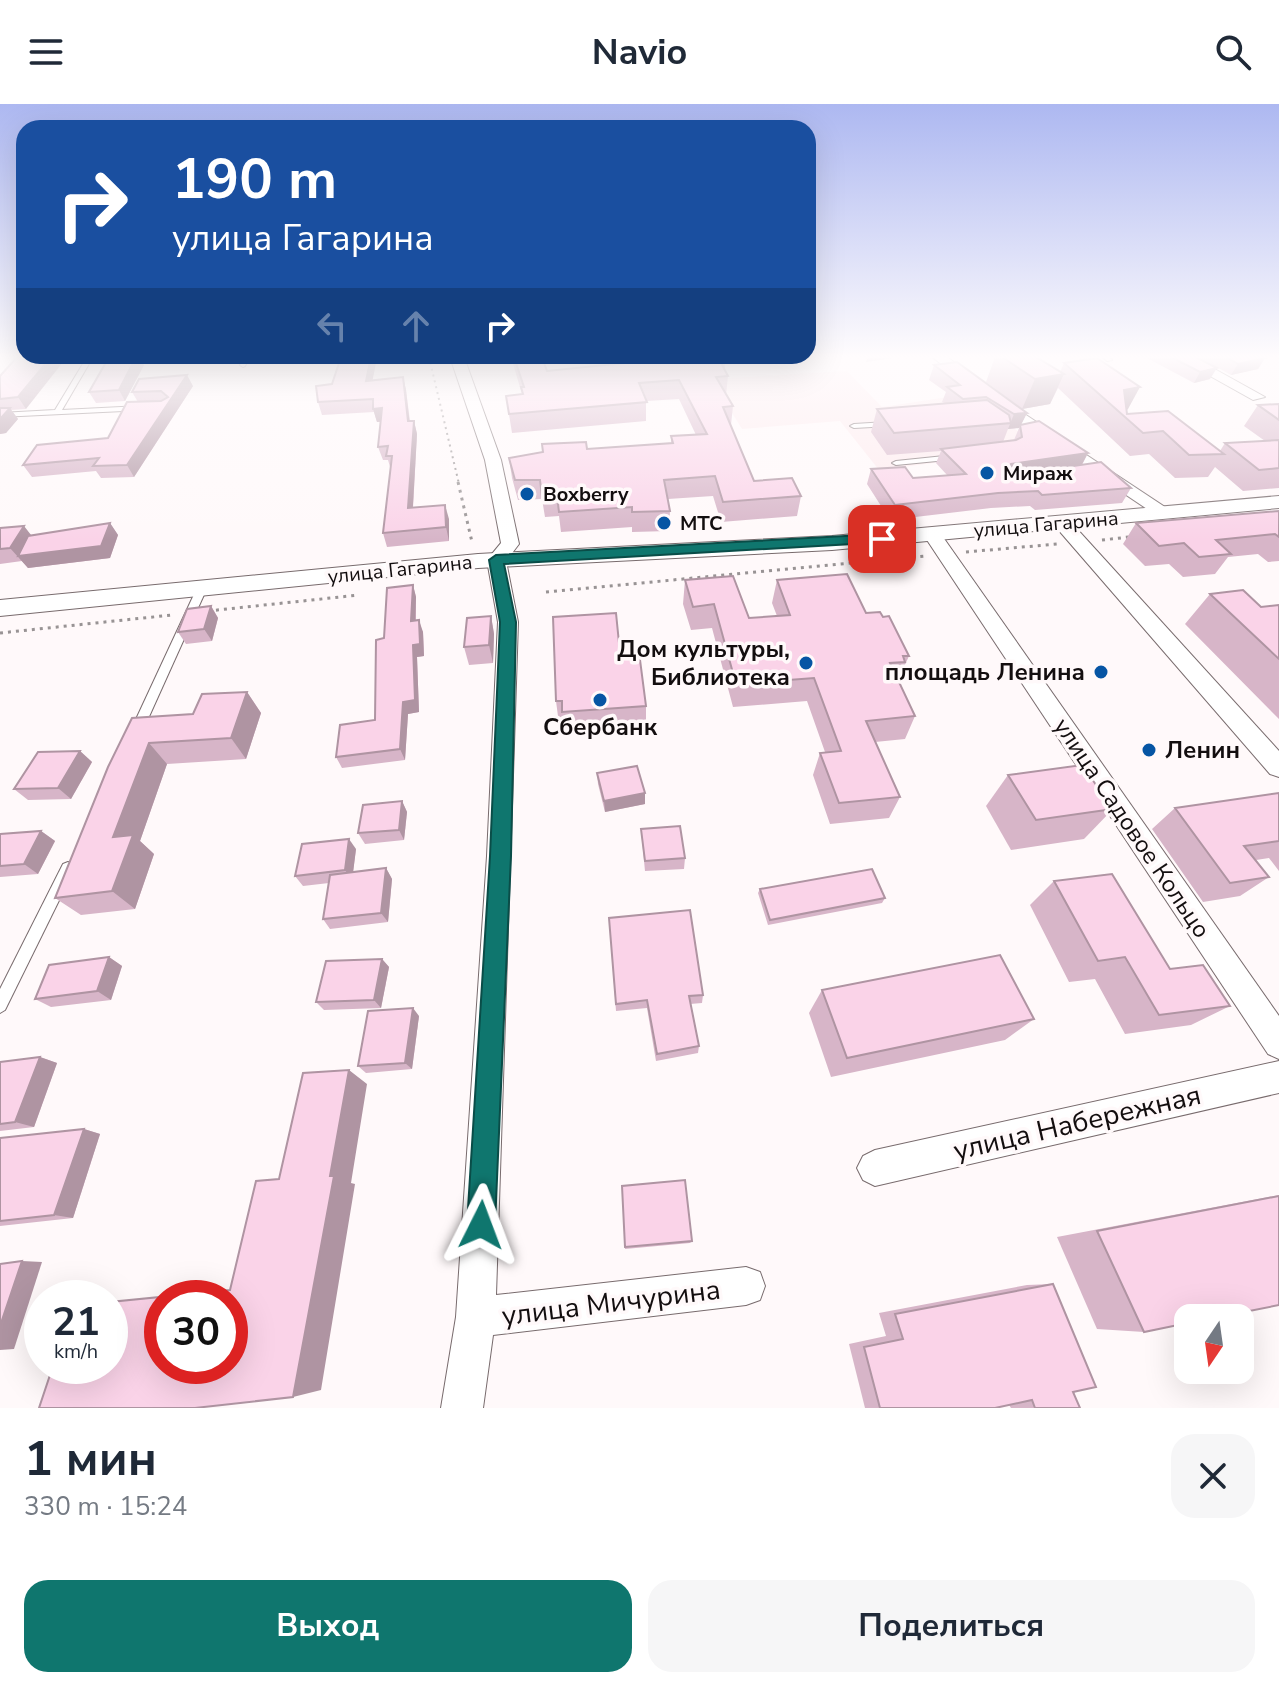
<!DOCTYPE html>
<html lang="ru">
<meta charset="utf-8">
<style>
body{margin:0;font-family:"Nunito Sans",sans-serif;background:#f6f6f7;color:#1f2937;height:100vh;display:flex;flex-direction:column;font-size:30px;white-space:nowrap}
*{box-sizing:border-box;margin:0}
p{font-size:26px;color:#747a83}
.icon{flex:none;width:44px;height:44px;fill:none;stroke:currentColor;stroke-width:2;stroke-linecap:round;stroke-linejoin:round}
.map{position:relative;height:1304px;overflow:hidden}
.panel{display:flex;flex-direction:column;background:#fff;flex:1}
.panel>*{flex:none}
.top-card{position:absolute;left:16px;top:16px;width:800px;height:244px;border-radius:24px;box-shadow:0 8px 32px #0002;background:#1a4fa0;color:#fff;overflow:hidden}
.needle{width:52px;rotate:193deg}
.buttons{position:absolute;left:1174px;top:1200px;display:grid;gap:16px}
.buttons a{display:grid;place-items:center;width:80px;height:80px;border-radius:16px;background:#fff;box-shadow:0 8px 32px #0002;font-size:40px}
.speed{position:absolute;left:24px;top:1176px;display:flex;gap:16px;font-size:40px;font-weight:700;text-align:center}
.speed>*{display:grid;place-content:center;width:104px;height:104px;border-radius:50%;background:#fff;box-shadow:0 8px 32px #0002;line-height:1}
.speed small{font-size:20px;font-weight:400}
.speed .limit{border:12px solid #d22;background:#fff;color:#111}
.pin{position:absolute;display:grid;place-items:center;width:68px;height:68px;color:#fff;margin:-34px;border-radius:16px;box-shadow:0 4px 12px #0006}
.me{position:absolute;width:88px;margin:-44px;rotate:3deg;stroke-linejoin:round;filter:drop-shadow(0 0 6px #0008)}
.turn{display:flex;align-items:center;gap:28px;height:168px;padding:0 24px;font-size:36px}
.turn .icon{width:104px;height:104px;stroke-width:2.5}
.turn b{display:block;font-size:56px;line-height:68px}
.lanes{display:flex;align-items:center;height:76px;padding:0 24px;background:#0003;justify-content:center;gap:40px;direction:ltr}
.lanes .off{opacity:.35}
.round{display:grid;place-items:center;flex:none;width:84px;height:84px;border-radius:24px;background:#f6f6f7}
.overview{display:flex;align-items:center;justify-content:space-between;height:136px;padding:0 24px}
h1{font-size:48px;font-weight:700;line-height:60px}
.cta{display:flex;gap:16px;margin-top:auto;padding:16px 24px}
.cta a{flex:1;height:92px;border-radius:24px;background:#0f766e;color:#fff;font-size:32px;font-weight:700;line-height:92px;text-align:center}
.cta a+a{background:#f6f6f7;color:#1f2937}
header{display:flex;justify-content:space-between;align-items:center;height:104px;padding:0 24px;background:#fff;font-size:36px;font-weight:700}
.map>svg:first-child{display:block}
</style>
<header><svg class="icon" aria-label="menu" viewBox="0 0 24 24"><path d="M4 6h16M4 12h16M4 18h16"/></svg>Navio<svg class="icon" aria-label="search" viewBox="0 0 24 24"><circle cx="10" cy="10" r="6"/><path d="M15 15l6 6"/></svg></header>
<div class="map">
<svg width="1279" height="1304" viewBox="0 0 1279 1304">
<rect width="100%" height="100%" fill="#fff9fa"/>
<path fill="#fdeaed" d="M847,267L882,303L968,290L1042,345L879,366L840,317L742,325L711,275Z"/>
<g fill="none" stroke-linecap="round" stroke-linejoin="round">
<defs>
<g id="service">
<path d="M87,253H93L62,306L141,302H144V306L0,313V309L55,306Z"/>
<path d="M244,253H250L245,262L243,263L240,261Z"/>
<path d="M1102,253H1109L1112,256L1107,257Z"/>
<path d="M887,318H890V322L854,324L850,322L854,320Z"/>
<path d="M954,351H957V355L896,361L892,359L896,357Z"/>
<path d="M202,481L207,484L143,626L137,630L133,629L131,626L197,484Z"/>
<path d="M68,758L73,760L75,764L5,906L0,909V885L63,760Z"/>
</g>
<g id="minor">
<path d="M450,253H464L501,356L519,440L506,457L518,518L496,1191L746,1163L760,1168L765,1182L760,1196L746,1201L493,1231L483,1304H441L456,1213L487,752L498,518L487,456L501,439L485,356Z"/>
<path d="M932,253H947L1026,311L1174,409L1165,414L1159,413L1016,317Z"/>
<path d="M1176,253H1193L1265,293L1253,296Z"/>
<path d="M1061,413L1067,414L1279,647V673L1270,670L1055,422L1052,418Z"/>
<path d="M932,425L938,426L1279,912V955L1268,950L923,430Z"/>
<path d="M1279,957V989L875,1082L863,1076L857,1064L863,1052L875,1046Z"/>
</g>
<path id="tertiary" d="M1279,392V404L832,446L478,464L0,512V496L478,450L832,432Z"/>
</defs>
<use href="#service" stroke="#786b6d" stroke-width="2"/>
<use href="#minor" stroke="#786b6d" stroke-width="2"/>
<use href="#tertiary" stroke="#786b6d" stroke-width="2"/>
<path stroke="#989394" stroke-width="2" stroke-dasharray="2 4" stroke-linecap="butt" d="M429,253L459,380"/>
<g stroke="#989394" stroke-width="3" stroke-dasharray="3 5" stroke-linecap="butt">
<path d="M458,378L472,438"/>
<path d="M1102,436L1129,433"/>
<path d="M966,448L1057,440"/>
<path d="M546,488L925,452"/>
<path d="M208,507L359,491"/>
<path d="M0,529L172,511"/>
</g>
<use href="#service" fill="#fff" fill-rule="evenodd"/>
<use href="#minor" fill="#fff" fill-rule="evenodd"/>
<use href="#tertiary" fill="#fff" fill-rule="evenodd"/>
</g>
<g fill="#d7b5c8" fill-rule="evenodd">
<path d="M17,253L26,305L11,306L18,315L6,329L0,330V272Z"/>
<path d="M377,253L372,276L403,273L406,286L410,317H414L417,330L413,404L449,415V437L387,443L383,429L391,366L388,356H383L378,343L381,318H377L374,308L322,311L318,298Z"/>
<path d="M511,253H542L547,267L669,254L668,253H722L725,259V266L728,272L726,291L733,302L731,321L754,377L801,392L797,412L721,418L713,392L668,395L670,407L669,427L632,428V423L561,428L559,412L545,413L542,395L518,396L512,374L509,354L542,348V340L587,345L671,339V332L696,331L679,295L646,297V317L512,329L506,292L522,290Z"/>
<path d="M745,253H781V255L753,260Z"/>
<path d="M995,253H1036L1060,268L1064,259L1128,305L1127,306V310L1220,347L1225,339L1265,337L1244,322L1258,301L1279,300V384L1243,387L1215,363L1208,373L1175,374L1149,350L1130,352L1058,284L1050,300L1022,305L986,278Z"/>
<path d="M1145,253H1196L1210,275L1194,279Z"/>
<path d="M1199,253H1263L1265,254L1258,265L1231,271Z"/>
<path d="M144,261L125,297L96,299L89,288Z"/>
<path d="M934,261L1027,309L1021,320L1088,349L1082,361L1131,384L1122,399L1035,406L1030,402L991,404L890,416L867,380L871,365L913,374L947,371L936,359L941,347L887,351L871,328L877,305L945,299L942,298L946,288L929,276ZM1019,324L1014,336L1003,338L1008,325Z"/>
<path d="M193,282L134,373L101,374L96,367L32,373L23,361L108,334L138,298L132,288Z"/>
<path d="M1279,407V457L1268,458L1258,450L1228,453L1215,470L1183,473L1169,460L1145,462L1123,440L1136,419Z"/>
<path d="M110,419L118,431L110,454L28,464L22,457L0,460V424L32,432Z"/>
<path d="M685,476L749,514L777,512L772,499L777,476L866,509L883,513L909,552L898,576L915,612L905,635L875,638L900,693L889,714L830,720L813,671L820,649L825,648L807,597L733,603L712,524L691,526L683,500Z"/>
<path d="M413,481L416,493V517L423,528L424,552L417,553L419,608L408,610L405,656L342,664L336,653L375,616L384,534Z"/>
<path d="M1210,490L1261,503L1279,501V615L1185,520Z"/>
<path d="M211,502L218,514L212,537L186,540L178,528Z"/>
<path d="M491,512L494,530L493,559L469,561L464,543Z"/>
<path d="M620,549L646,602V625L565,631L564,620H559L556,597Z"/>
<path d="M247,588L261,609L246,655L167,660L140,737L154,750L135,805L81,811L55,794L108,663L193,610Z"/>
<path d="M80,647L92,658L71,695L28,696L14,685Z"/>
<path d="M597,669L645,700L605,708L598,680Z"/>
<path d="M1008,671L1113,705L1084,735L1011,746L986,702Z"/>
<path d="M1279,689V767L1269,754L1256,756L1269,773L1240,792L1203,798L1152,725L1175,704Z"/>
<path d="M402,697L407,708L404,736L365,740L358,729Z"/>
<path d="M641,725L685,754L684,765L645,767Z"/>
<path d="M41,727L55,737L38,770L0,773V730Z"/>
<path d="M356,745L353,768L386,764L392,775L388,818L330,825L323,815L329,779L303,782L295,772Z"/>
<path d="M1054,777L1170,865L1230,902L1191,921L1125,930L1095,875L1069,878L1030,801Z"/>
<path d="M760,785L885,794L882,799L768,821L758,789Z"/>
<path d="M609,814L703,891L702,899L690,900L699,942L698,949L656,957L647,904L616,907Z"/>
<path d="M109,853L122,862L111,896L51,903L35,895Z"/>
<path d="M382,855L389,863L381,904L324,906L316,898Z"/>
<path d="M822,886L1034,915L1005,936L831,973L809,909Z"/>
<path d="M419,912L412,965L366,969L358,962Z"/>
<path d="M40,953L57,959L34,1023L0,1027V958Z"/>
<path d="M84,1025L100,1030L73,1114L0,1122V1034Z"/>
<path d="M622,1082L692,1137L690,1139L625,1145Z"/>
<path d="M1279,1091L1144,1228L1097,1225L1057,1133Z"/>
<path d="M1053,1180L1073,1288L1080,1304H1011L1009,1301L995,1304H865L849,1240L886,1232L879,1209L1027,1181Z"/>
</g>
<g fill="#af94a2">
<path d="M51,253H67L26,305L18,293Z"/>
<path d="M136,253H139L144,261L125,297L119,286Z"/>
<path d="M371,253H377L370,290L366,277Z"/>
<path d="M754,253H781V255L753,260Z"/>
<path d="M868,253H900L866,258Z"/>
<path d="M1265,254L1258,265L1231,271L1238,260Z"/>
<path d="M1217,264L1210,275L1194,279L1200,268Z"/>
<path d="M1064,270L1050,300L1022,305L1035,275Z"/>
<path d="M187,271L193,282L134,373L127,361Z"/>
<path d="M403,273L406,286L411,331L408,317Z"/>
<path d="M1140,283L1128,305L1118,307L1124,286Z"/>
<path d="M10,304L18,315L6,329L0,330V315Z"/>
<path d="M382,304L386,317L377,318L373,305Z"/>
<path d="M1027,309L1020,323V321L1019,324L1008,325L1014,310Z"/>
<path d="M414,317L417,330L412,418L408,404Z"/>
<path d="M1088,349L1080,364L1005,375V366L1011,360Z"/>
<path d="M445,401L449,415V437L446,423Z"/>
<path d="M110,419L118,431L110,454L28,464L10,444L24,422L35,436Z"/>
<path d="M413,481L416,493L415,529L411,517Z"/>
<path d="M211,502L218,514L212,537L204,525Z"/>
<path d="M491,512L494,530L493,559L489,541Z"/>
<path d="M419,516L423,528L424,552L417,553L419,608L408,610L405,656L400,645L403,598L413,541Z"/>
<path d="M247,588L261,609L246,655L231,634Z"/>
<path d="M149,639L167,660L140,737L154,750L135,805L112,787L113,733Z"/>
<path d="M80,647L92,658L71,695L58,684Z"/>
<path d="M645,689V700L605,708L604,697Z"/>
<path d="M402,697L407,708L404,736L399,726Z"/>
<path d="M41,727L55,737L38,770L24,760Z"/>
<path d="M349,735L356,745L352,777L345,766Z"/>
<path d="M386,764L392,775L388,818L381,809Z"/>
<path d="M109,853L122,862L111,896L97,887Z"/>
<path d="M382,855L389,863L381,904L374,896Z"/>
<path d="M413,904L419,912L412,965L405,959Z"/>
<path d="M40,953L57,959L34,1023L15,1018Z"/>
<path d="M349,966L367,980L351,1079L355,1080L321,1286L293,1293L330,1072Z"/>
<path d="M84,1025L100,1030L73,1114L54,1111Z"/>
<path d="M22,1157L42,1158L14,1245L0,1246V1222Z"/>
</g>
<g fill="#fad3e8" stroke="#af94a2" stroke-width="2" fill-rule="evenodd">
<path d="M17,253H51L18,293L0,295V272Z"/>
<path d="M109,253H136L119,286L89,288Z"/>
<path d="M341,253H371L366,277L403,273L408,317H414L408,404L445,401L446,423L383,429L392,352H386L388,342L378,343L382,304L373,305V295L318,298L316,282L332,280Z"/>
<path d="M514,253H542L547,267L684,253H722L725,259H721L728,272L716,273L733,302L723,303L754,377L792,374L801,392L723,398L715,372L664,376L670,407L632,408V403L559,408L557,392L542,393L540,376H515L509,354L543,348L542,340L586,338L587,345L673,339L671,332L707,330L679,276L639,279L647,298L509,310L506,292L523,290L521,283H524Z"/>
<path d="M1002,253H1036L1064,270L1035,275Z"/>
<path d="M1171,253H1196L1217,264L1200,268Z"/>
<path d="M1226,253H1263L1265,254L1238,260Z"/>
<path d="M1097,254L1140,283L1124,286L1127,310L1168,307L1224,350L1189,351L1163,327L1143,329L1064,259Z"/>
<path d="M957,258L1027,309L1014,310L986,293L963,295L947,283L960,281L934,261Z"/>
<path d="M187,271L127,361L93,362L99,354L23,361L37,341L108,334L127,298L161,297L168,293L161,287L132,288L139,275Z"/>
<path d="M987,296L1009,311L1011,319L894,329L877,305Z"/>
<path d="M1279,300V316L1258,301Z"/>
<path d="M0,304H10L0,315Z"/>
<path d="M1039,317L1088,349L1011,360L1005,366L1010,371L1101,358L1131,384L1042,391L1038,387L998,389L895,401L871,365L905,363L913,374L966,370L941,345L1016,336L1022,333L1020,321Z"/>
<path d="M1279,336V364L1259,366L1225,339Z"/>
<path d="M1279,407V433L1275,430L1216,436L1231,450L1199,453L1184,439L1159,442L1136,419Z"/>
<path d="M110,419L101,442L18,452L28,432Z"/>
<path d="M24,422L10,444L0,445V424Z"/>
<path d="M847,470L866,509L880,508L883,513L889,512L909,552H903L905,558L890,559L915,612L866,617L900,693L839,699L820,649L841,647L814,574L736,580L714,500L693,503L685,476L733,472L749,514L790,511L777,476Z"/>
<path d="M413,481L411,517L419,516L420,540L413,541L415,596L403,598L400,645L336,653L340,621L375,616L376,536L384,534L387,484Z"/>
<path d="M1243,486L1261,503L1279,501V555L1210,490Z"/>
<path d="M211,502L204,525L178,528L187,505Z"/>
<path d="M616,509L620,549L639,548L646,602L562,608V597H556L553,513Z"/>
<path d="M491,512L489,541L464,543L467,514Z"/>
<path d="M247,588L231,634L149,639L113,733L133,731L112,787L55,794L108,663L132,614L193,610L202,590Z"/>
<path d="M80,647L58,684L14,685L38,648Z"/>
<path d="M1082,661L1113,705L1036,716L1008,671Z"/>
<path d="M637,662L645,689L604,697L597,669Z"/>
<path d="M1279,689V737L1244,742L1269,773L1230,779L1175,704Z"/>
<path d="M402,697L399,726L358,729L363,701Z"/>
<path d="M680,722L685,754L645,757L641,725Z"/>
<path d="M41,727L24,760L0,762V730Z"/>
<path d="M349,735L345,766L295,772L302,740Z"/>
<path d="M386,764L381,809L323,815L330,771Z"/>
<path d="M872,765L885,794L770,816L760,785Z"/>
<path d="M1112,770L1170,865L1203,861L1230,902L1159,911L1125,853L1098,857L1054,777Z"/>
<path d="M690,806L703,891L689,892L699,942L657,950L647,896L616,900L609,814Z"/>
<path d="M1000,851L1034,915L847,954L822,886Z"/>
<path d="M109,853L97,887L35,895L49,861Z"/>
<path d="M382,855L374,896L316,898L326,857Z"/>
<path d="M413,904L405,959L358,962L368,907Z"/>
<path d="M40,953L15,1018L0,1020V958Z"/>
<path d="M349,966L330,1072H334L293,1293L195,1304H39L53,1262H110V1198L230,1186L256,1077L279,1075L303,969ZM162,1194H230V1262H162Z"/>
<path d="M84,1025L54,1111L0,1117V1034Z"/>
<path d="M685,1076L692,1137L625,1143L622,1082Z"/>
<path d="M1279,1092V1201L1214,1214H1188V1219L1144,1228L1097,1127Z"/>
<path d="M22,1157L0,1222V1160Z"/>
<path d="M1053,1180L1096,1283L1073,1288L1080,1304H1035L1032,1296L995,1304H880L864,1243L903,1235L895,1210Z"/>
</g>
<linearGradient id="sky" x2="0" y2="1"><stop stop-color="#adb8f1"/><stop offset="0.58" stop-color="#fffcfd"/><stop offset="1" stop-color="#fffcfd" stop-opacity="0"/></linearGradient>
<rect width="1279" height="436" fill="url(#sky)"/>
<path fill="#0f766e" stroke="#0a4d48" stroke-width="2" d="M882,430L887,432V438L504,460L516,518L511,752L495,1121L491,1131L481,1135L471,1131L467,1121L490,752L500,518L489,456L496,451Z"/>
<g fill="#0655a4" stroke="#fff9fa" stroke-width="3">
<circle cx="987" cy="369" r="8"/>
<circle cx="527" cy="390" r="8"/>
<circle cx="664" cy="419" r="8"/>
<circle cx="806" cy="559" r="8"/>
<circle cx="1101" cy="568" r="8"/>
<circle cx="600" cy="596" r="8"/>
<circle cx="1149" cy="646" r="8"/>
</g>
<g text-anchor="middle" stroke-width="7" stroke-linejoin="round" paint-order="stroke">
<g font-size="20" font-weight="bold" fill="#130e0f" stroke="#fff9fa" text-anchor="start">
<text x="1003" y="376">Мираж</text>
<text x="543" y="397">Boxberry</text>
<text x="680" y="426">МТС</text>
</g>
<g font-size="20" fill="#130e0f" stroke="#fff9fa">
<text transform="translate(1046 420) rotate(-5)" y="7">улица Гагарина</text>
<text transform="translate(400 465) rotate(-6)" y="7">улица Гагарина</text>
</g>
<g font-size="24" font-weight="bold" fill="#130e0f" stroke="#fff9fa" text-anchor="end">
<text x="790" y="553">Дом культуры,<tspan x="790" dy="28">Библиотека</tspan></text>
<text x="1085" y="576">площадь Ленина</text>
<text x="600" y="631" text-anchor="middle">Сбербанк</text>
<text x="1165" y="654" text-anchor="start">Ленин</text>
</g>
<g font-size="24" fill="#130e0f" stroke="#fff9fa">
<text transform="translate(1132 724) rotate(56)" y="8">улица Садовое Кольцо</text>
</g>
<g font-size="28" fill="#130e0f" stroke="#fff9fa">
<text transform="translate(1077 1018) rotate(-13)" y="10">улица Набережная</text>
<text transform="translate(611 1198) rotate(-7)" y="10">улица Мичурина</text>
</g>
</g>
</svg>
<div class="buttons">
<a><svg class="needle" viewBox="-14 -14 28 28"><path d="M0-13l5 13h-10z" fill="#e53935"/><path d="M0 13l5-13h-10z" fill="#747a83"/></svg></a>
</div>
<div class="speed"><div>21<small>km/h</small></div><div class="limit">30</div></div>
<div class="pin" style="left:882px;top:435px;background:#d93025"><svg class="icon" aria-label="arrive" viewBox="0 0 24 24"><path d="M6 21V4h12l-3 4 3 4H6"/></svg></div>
<svg class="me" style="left:481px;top:1121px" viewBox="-20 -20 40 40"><path d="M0-17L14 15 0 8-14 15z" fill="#0f766e" stroke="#fff" stroke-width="4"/></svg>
<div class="top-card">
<div class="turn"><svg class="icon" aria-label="right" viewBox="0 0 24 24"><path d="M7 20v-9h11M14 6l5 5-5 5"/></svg><div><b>190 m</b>улица Гагарина</div></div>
<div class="lanes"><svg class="icon off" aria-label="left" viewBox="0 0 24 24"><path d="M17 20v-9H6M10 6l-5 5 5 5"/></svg><svg class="icon off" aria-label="ahead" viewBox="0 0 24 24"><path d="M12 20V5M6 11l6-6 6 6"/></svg><svg class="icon" aria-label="right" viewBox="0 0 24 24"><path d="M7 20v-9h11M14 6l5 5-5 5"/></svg></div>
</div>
</div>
<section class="panel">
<div class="overview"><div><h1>1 мин</h1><p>330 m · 15:24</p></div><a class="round"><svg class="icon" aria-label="close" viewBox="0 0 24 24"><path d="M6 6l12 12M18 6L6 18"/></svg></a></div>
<div class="cta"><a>Выход</a><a>Поделиться</a></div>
</section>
